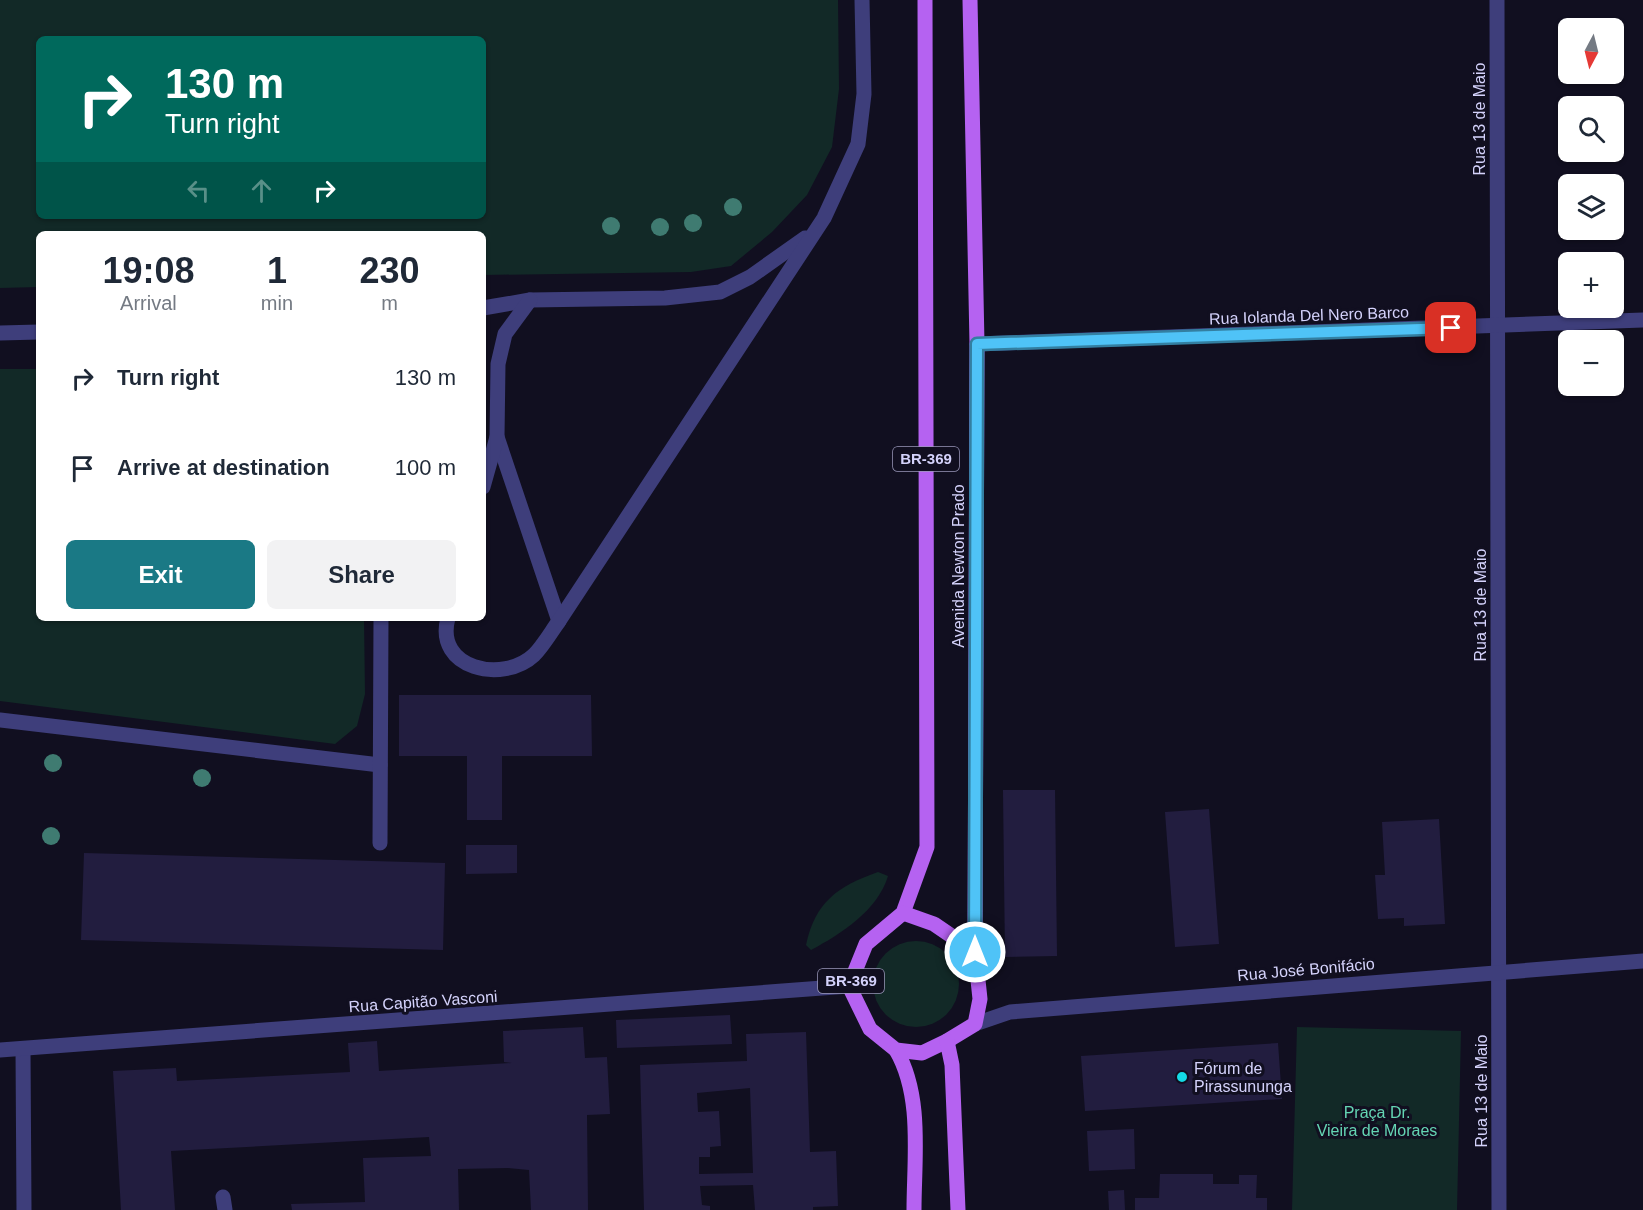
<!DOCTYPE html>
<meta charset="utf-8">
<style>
body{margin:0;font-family:Arial,sans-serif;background:#f2f2f3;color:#1f2937;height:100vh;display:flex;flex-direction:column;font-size:22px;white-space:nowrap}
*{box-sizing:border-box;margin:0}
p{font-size:20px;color:#747a83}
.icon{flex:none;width:33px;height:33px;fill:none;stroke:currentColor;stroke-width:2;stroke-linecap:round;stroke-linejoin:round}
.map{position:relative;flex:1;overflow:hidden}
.panel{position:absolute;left:36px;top:231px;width:450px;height:390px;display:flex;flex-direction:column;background:#fff;border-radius:9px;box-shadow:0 2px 4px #0004}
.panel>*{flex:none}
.banner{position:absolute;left:36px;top:36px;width:450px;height:183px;border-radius:9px;box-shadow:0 2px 4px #0004;background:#00695c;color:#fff;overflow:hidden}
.needle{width:39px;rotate:187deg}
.fabs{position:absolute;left:1558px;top:18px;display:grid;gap:12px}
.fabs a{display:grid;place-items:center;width:66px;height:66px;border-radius:9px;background:#fff;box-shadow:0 2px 4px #0004;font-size:30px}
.pin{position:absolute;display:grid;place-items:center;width:51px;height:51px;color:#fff;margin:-26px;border-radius:12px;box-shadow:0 3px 9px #0006}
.me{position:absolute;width:66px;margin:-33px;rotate:0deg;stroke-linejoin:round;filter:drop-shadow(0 0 4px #0008)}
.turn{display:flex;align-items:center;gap:21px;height:126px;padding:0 30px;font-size:27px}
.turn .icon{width:78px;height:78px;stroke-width:2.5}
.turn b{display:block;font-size:42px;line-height:51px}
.lanes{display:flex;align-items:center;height:57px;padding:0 30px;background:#0003;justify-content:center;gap:30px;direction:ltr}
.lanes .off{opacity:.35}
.eta{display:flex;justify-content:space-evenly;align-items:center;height:102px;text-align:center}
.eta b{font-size:36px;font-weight:600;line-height:42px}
.primary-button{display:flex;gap:12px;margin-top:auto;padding:12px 30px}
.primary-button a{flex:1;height:69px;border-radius:9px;background:#1a7985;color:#fff;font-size:24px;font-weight:600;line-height:69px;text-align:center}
.primary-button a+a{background:#f2f2f3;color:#1f2937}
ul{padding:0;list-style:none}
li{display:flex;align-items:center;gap:18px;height:90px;padding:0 30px}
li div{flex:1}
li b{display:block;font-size:22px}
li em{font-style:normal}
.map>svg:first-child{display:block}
</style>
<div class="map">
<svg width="1643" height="1210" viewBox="0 0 1643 1210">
<rect width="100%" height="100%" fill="#110f20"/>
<g fill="#122927" fill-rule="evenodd">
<path d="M0,0H838L839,89L832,147L807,195L772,232L731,266L691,272L483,275V234H39V287L0,288ZM39,39H483V216H39Z"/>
<path d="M0,369H39V618H364L365,694L357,726L335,744L0,701Z"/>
<path d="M878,872L888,876C878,910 841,934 811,950L806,945C815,902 838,886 878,872Z"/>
<circle cx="916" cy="984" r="43"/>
<path d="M1297,1027L1461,1031L1457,1210H1292Z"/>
</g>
<g fill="#221d3f" fill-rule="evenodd">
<path d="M399,695H591L592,756H502V820H467V756H399Z"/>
<path d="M1003,790H1055L1057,956L1005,957Z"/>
<path d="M1209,809L1219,944L1175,947L1165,812Z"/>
<path d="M1439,819L1445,924L1404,926V918L1378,919L1375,875H1385L1382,822Z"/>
<path d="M466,845H517V873L466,874Z"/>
<path d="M84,853L445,863L443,950L81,940Z"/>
<path d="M730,1015L732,1044L617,1048L616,1020Z"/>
<path d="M583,1027L585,1058L607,1057L610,1114L587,1115L588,1210H531L529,1170L508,1168L458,1169L459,1210H292L291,1204L365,1202L363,1158L431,1156L429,1137L171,1151L175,1210H121L113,1071L176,1068L177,1081L350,1072L348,1043L377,1041L379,1071L512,1063L504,1062L503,1031Z"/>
<path d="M806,1032L810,1152L836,1151L838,1206L813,1207V1210H755L753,1185L700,1186L702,1205L710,1206V1210H644L640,1065L747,1061L746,1034ZM750,1088L753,1173L699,1174V1157H710V1147L721,1146L719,1111L698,1112L697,1093Z"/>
<path d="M1278,1043L1282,1099L1085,1111L1081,1056Z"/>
<path d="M1134,1129L1135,1169L1089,1171L1087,1131Z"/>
<path d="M1160,1174H1213V1184H1239V1175H1257L1256,1198H1267V1210H1135V1198H1159Z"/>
<path d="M1124,1190L1125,1210H1109L1108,1191Z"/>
</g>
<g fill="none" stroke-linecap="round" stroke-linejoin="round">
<g stroke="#3e3e7b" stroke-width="15">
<path d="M1497,0L1499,1210"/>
<path d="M483,308L530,300L665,298L720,292L750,277L805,238"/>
<path d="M0,333L39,332"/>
<path d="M977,344L1643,320"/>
<path d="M497,437L559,621"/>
<path d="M483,487L497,437L498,364L505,334L530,300"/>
<path d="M448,618C434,669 503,684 534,655C543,646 551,632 559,621L824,218L858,144L864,94L862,0"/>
<path d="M0,720L380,765"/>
<path d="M380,843L381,618"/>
<path d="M975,1024L1010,1012L1643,961"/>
<path d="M23,1049L24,1210"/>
<path d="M0,1050L849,986"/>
<path d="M223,1197L225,1210"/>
</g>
<g stroke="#b562f1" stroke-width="15">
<path d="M925,0L927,847L903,913L866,944L849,986L870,1029L896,1050L922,1053L947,1041L975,1024L980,999L975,952L977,344L970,0"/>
<path d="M903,913L934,924L975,952"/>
<path d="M947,1041L952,1065L958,1210"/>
<path d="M896,1050C923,1096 914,1159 914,1210"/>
</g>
</g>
<g fill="#3f7b71">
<circle cx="733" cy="207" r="9"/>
<circle cx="693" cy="223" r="9"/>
<circle cx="611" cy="226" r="9"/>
<circle cx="660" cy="227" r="9"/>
<circle cx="53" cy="763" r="9"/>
<circle cx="202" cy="778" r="9"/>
<circle cx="51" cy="836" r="9"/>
</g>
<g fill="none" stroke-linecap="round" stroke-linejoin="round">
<defs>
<path id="route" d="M975,952L977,344L1451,328"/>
</defs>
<use href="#route" stroke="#337fa1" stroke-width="15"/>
<use href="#route" stroke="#4fc3f7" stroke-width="10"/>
</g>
<circle fill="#14dae5" stroke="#110f20" stroke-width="2" cx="1182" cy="1077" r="6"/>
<g text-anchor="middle" stroke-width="6" stroke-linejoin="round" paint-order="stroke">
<g fill="#110f20" stroke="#9a98b9" stroke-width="1.5">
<rect x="893" y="447" width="66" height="24" rx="4.5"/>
<rect x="818" y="969" width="66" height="24" rx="4.5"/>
</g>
<g font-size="15" font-weight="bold" fill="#d4d2fb">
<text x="926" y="464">BR-369</text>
<text x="851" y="986">BR-369</text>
</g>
<g font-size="16" fill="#d4d2fb" stroke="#110f20">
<text transform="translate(1479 119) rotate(-90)" y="6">Rua 13 de Maio</text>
<text transform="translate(1309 315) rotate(-2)" y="6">Rua Iolanda Del Nero Barco</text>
<text transform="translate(958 566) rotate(-90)" y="6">Avenida Newton Prado</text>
<text transform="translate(1480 605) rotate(-90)" y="6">Rua 13 de Maio</text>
<text transform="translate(1306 969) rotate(-5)" y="6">Rua José Bonifácio</text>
<text transform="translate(423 1001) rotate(-4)" y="6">Rua Capitão Vasconi</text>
<text transform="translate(1481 1091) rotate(-90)" y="6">Rua 13 de Maio</text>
</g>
<g font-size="16" fill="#d4d2fb" stroke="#110f20" text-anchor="start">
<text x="1194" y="1074">Fórum de<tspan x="1194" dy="18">Pirassununga</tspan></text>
</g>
<g font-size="16" fill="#64d4b3" stroke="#110f20">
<text x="1377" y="1118">Praça Dr.<tspan x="1377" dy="18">Vieira de Moraes</tspan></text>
</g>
</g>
</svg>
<div class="fabs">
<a><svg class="needle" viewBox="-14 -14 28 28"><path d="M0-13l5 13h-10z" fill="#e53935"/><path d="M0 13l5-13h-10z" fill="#747a83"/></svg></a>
<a><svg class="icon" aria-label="search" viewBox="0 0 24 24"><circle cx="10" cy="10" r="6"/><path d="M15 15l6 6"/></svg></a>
<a><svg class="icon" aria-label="layers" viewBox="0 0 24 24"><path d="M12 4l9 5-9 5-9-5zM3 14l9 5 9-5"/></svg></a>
<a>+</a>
<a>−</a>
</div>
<div class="pin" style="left:1451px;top:328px;background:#d93025"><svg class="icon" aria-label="arrive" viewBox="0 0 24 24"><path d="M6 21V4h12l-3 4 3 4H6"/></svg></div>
<svg class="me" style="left:975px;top:952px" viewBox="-20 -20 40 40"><circle r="17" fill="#4fc3f7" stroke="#fff" stroke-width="3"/><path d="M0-11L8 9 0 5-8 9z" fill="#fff"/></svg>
<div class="banner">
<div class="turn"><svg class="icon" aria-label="right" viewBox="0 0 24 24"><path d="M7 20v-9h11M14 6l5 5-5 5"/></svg><div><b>130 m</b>Turn right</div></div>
<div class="lanes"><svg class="icon off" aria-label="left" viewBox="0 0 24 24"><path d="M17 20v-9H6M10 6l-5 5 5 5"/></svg><svg class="icon off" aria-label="ahead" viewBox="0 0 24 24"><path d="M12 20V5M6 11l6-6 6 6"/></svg><svg class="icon" aria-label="right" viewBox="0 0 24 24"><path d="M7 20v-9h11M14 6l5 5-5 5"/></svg></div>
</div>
<section class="panel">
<div class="eta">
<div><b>19:08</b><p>Arrival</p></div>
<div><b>1</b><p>min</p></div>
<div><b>230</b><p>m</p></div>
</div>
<ul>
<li><svg class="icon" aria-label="right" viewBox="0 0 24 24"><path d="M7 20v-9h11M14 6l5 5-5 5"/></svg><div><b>Turn right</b></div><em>130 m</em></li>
<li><svg class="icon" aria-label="arrive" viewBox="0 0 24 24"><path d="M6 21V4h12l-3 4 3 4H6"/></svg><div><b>Arrive at destination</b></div><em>100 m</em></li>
</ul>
<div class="primary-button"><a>Exit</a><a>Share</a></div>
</section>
</div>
